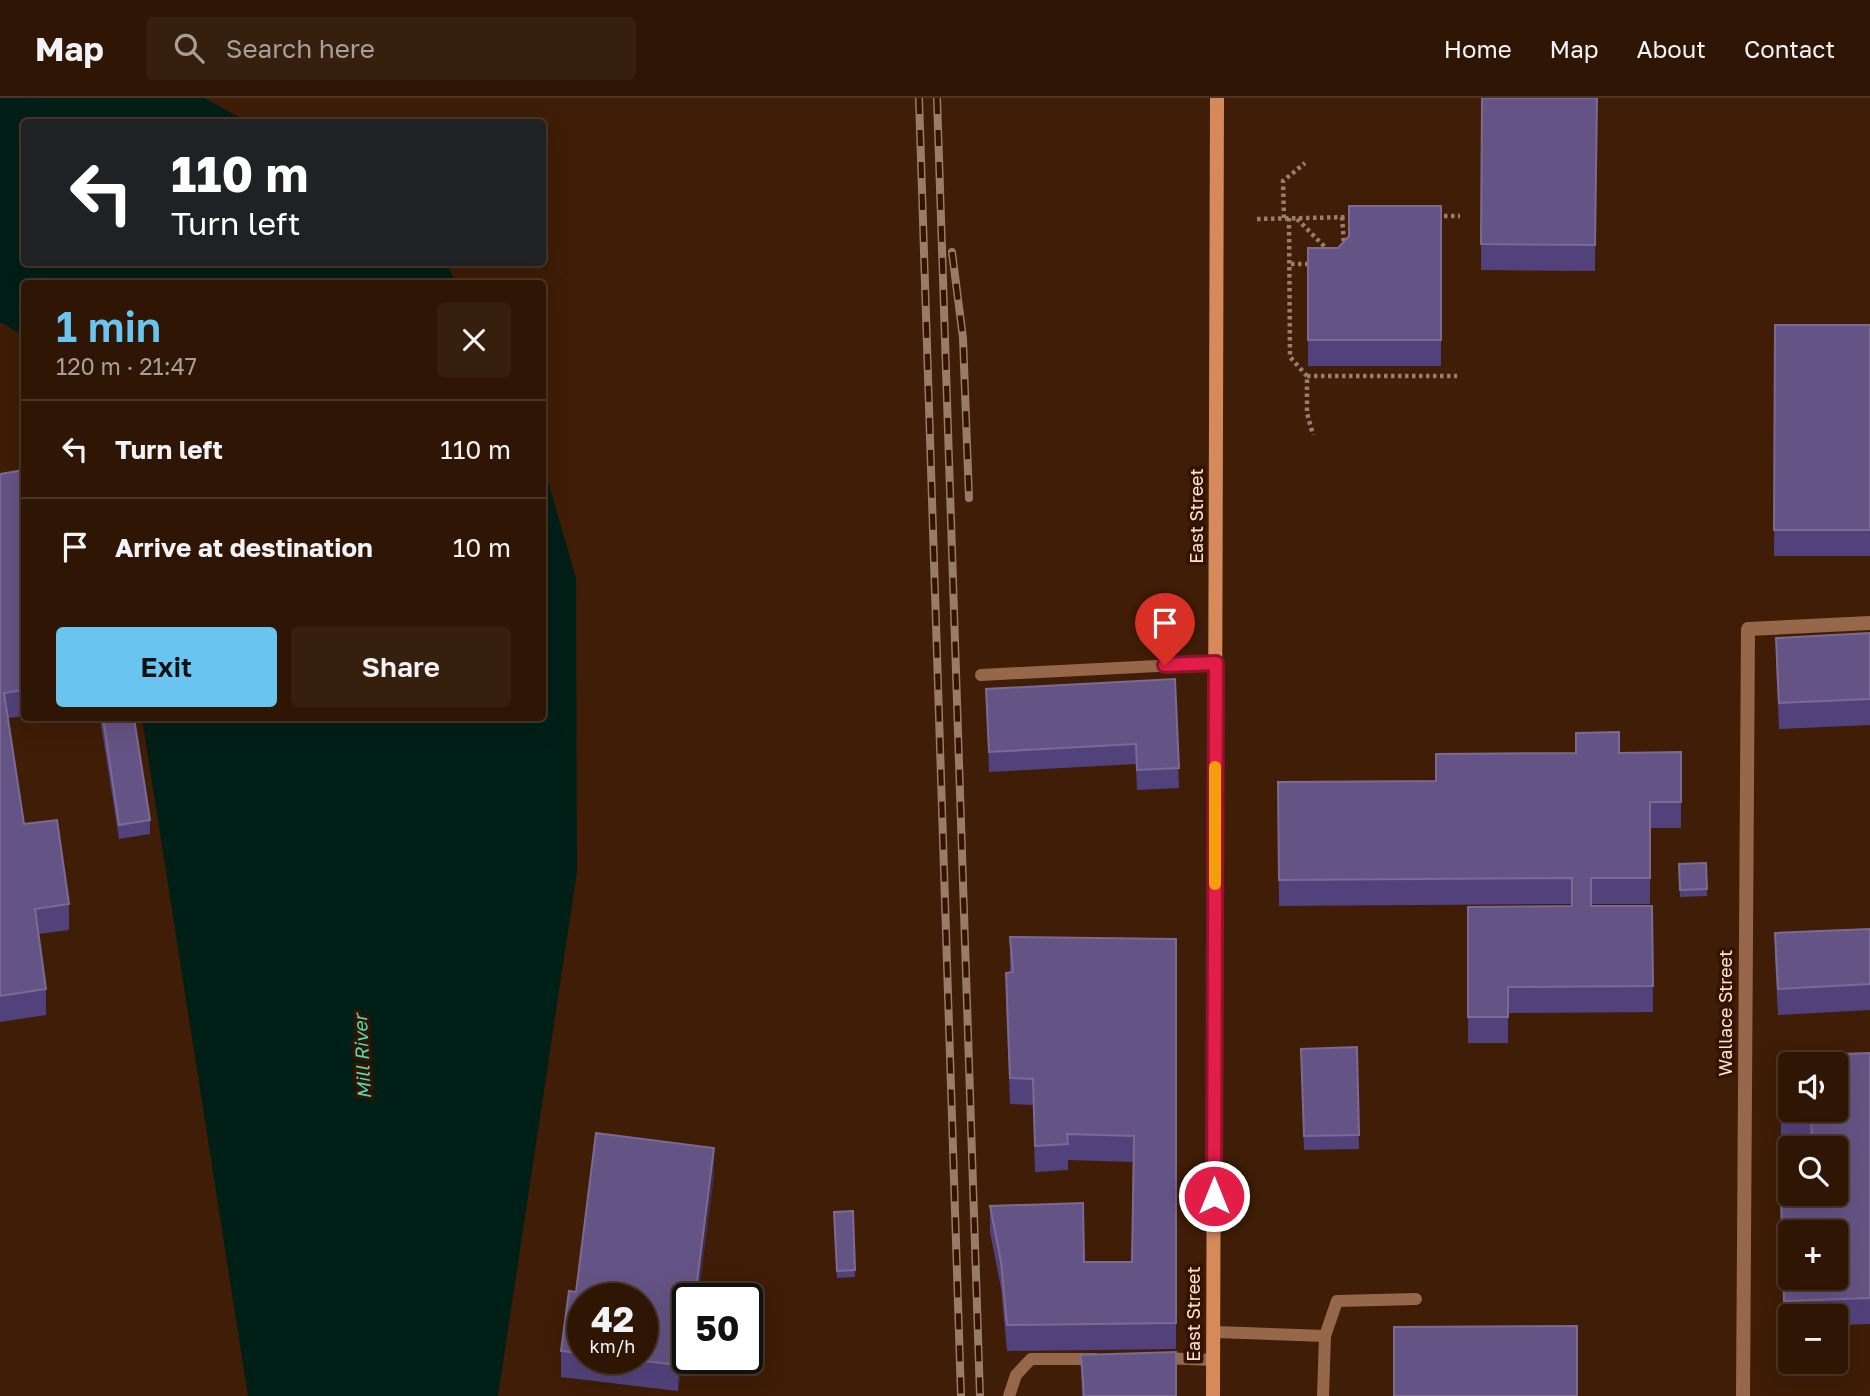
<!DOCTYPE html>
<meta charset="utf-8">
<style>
body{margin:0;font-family:"Golos Text",sans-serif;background:#371f0e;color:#f1f3f6;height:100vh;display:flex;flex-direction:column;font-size:26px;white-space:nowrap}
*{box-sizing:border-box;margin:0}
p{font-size:23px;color:#a79f9a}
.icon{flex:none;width:38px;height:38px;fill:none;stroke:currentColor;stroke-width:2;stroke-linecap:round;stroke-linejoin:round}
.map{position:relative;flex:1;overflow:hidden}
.panel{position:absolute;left:21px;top:182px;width:525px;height:441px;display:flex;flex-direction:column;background:#2f1604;border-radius:7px;box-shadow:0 7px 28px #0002,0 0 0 2px #4a3526}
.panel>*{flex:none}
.top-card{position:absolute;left:21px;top:21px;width:525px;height:147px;border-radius:7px;box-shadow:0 7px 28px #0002,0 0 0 2px #4a3526;background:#202124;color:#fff;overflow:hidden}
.buttons{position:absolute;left:1778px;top:954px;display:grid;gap:14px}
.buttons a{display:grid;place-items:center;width:70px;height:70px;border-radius:7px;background:#2f1604;box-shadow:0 7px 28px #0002,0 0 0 2px #4a3526;font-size:35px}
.speed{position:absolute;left:567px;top:1185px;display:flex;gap:14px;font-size:35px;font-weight:700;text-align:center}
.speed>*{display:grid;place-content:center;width:91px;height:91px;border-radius:50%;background:#2f1604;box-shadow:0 7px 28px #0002,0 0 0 2px #4a3526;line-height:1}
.speed small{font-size:18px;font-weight:400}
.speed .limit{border:4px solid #111;border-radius:10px;background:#fff;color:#111}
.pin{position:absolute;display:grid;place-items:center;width:60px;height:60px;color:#fff;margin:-72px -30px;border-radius:50% 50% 50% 0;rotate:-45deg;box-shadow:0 0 7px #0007}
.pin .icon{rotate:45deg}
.me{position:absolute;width:77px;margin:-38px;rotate:0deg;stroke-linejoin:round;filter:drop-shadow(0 0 5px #0008)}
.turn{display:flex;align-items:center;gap:24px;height:147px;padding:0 35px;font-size:32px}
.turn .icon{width:91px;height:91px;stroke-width:2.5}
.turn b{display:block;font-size:49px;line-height:60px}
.round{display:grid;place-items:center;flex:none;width:74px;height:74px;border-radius:7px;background:#371f0e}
.summary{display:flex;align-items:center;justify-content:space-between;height:119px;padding:0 35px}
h1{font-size:42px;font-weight:600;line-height:52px;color:#69c4f0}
.action{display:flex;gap:14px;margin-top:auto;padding:14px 35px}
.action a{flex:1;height:80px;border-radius:7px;background:#69c4f0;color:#111;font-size:28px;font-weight:600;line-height:80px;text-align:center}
.action a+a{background:#371f0e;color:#f1f3f6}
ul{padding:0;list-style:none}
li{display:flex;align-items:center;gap:21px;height:98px;padding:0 35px;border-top:2px solid #4a3526}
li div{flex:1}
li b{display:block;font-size:26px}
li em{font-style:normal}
header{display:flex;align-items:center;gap:42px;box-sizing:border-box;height:98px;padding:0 35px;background:#2f1604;border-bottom:2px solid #4a3526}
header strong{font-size:33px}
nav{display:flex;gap:38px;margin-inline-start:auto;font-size:24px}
.search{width:490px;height:63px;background:#371f0e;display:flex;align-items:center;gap:18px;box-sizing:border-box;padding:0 24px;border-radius:7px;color:#a79f9a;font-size:26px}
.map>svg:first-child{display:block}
</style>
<header>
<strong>Map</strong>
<div class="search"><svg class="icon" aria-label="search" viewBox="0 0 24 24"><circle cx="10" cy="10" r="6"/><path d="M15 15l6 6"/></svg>Search here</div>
<nav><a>Home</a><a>Map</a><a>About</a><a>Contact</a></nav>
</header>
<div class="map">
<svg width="1870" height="1298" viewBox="0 0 1870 1298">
<rect width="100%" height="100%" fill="#3f1d06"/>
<g fill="#001f17">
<path d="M0,0H204L248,24H24V164L446,165L456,185L24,186V238L0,224Z"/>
<path d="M543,372L549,387L576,480L577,773L498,1298H248L142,620H542Z"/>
</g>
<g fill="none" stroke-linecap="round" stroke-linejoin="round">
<g stroke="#9a7e6b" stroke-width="4.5" stroke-dasharray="3.5 3.5" stroke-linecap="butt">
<path d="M1437,118H1460"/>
<path d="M1342,119L1344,146"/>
<path d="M1284,120L1283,83L1305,65"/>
<path d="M1289,120L1290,259L1307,278V315L1313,337"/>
<path d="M1257,121L1354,119"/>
<path d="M1297,121L1328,152"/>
<path d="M1291,166H1311"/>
<path d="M1307,278H1457"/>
</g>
<g stroke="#97674a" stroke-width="12">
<path d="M981,577L1216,565"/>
<path d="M1214,1234L1325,1238"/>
<path d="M1162,1260L1213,1262"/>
<path d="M1009,1298L1016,1277L1031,1261H1095"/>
<path d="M1323,1298L1325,1238L1337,1203L1416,1201"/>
</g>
<path stroke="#97674a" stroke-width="14" d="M1743,1298L1748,531L1870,525"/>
<path stroke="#d68a5b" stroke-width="14" d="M1213,1298L1217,0"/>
<defs>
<g id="rail">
<path d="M919,0L961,1298"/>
<path d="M937,0L980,1298"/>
<path d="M952,154L963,240L969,400"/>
</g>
</defs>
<use href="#rail" stroke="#987b68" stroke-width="8"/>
<use href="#rail" stroke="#341300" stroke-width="5" stroke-dasharray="16" stroke-linecap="butt"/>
</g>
<g fill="#52427c" fill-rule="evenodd">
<path d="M1482,0H1597L1595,173L1481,172Z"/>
<path d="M1441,108V268H1308V150H1338Z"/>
<path d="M1775,227H1870V458H1774Z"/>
<path d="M24,372V618L8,620L24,726L69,806V832L38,836L46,891V917L0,924V376Z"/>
<path d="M1870,535V627L1779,631L1776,566V540Z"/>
<path d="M1175,581L1179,690L1137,692L1136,666L989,674L986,591Z"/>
<path d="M100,620H134L150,722V736L119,741Z"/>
<path d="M1681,654V730H1650V806H1591V808H1652L1653,914L1508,915V945H1468V809L1572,808V806L1279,808L1278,684L1436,683L1619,655Z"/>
<path d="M1706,765L1707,798L1680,799L1679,766Z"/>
<path d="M1870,831V912L1778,917L1775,861V835Z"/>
<path d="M1010,839L1176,841V1251L1007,1253L1001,1190L990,1134V1108L1084,1164H1132L1133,1064L1068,1062V1072L1035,1074L1033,1007L1010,1006L1006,901V875H1010Z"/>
<path d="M1357,949L1359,1051L1304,1052L1301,951Z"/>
<path d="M1870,955V1226L1836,1227V1218H1790V1229H1784L1781,1102H1812V1096H1836V1050H1811V1038L1781,1039L1780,958Z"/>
<path d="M714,1076L698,1200H688V1233H686L678,1293L561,1279V1253L576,1194ZM583,1200L642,1260H583Z"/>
<path d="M853,1113L855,1179L837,1180L834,1114Z"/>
<path d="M1081,1257L1176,1298H1082Z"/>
</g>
<g fill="#432c49">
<path d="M714,1050V1076L698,1200H695Z"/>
<path d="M686,1207V1233L678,1293V1267Z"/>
</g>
<g fill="#645485" stroke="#7c6a92" stroke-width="2" fill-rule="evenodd">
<path d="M1482,0H1597L1595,147L1481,146Z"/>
<path d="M1349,108H1441V242H1308V150H1338L1349,138Z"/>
<path d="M1775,227H1870V432H1774Z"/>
<path d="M24,372V592L4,595L24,726L57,722L69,806L35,811L46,891L0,898V376Z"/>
<path d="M1870,535V601L1779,605L1776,540Z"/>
<path d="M1175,581L1179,670L1137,672L1136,646L989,654L986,591Z"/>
<path d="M103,620H134L150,722L119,727Z"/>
<path d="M1619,634V655L1681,654V704H1650V780H1591V808H1652L1653,888L1508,889V919H1468V809L1572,808V780L1279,782L1278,684L1436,683V656L1576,655V635Z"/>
<path d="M1706,765L1707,791L1680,792L1679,766Z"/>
<path d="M1870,831V886L1778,891L1775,835Z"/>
<path d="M1010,839L1176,841V1225L1007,1227L1001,1164L990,1108L1083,1105L1084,1164H1132L1134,1038L1067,1036L1068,1046L1035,1048L1033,981L1010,980L1006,875L1013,874Z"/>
<path d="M1357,949L1359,1037L1304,1038L1301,951Z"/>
<path d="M1870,955V1200L1784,1203L1781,1102H1813V1096H1836V1050H1812L1811,1012L1781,1013L1780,958ZM1790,966H1836V1012H1790ZM1790,1134H1836V1180H1790Z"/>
<path d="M596,1035L714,1050L695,1200H688V1207H686L678,1267L618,1260H642V1200H583V1256L561,1253L569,1193L576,1194Z"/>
<path d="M853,1113L855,1172L837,1173L834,1114Z"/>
<path d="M1577,1228V1298H1394V1229Z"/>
<path d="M1176,1254V1298H1084L1081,1257Z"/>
</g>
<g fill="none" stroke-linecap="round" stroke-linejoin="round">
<defs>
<path id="route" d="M1165,567L1216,565L1214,1098"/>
</defs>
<use href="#route" stroke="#92132f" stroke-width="18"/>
<use href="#route" stroke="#e11d48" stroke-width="12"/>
<path stroke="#f59e0b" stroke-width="12" d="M1215,786V669"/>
</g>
<g text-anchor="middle" stroke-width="7" stroke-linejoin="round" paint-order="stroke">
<g font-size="18" fill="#fbe4d6" stroke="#341300">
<text transform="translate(1197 418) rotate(-90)" y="6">East Street</text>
<text transform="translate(1726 915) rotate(-90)" y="6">Wallace Street</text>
<text transform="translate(1194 1216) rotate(-90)" y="6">East Street</text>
</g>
<g font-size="19" font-style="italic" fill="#4bddb7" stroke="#341300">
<text transform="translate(362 959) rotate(-93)" y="7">Mill River</text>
</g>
</g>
</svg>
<div class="buttons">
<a><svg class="icon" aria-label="sound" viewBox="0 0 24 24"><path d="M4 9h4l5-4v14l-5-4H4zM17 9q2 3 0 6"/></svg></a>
<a><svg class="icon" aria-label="search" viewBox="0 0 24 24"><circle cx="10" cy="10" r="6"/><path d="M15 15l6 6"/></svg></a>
<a>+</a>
<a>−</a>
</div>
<div class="speed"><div>42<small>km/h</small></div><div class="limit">50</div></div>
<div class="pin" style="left:1165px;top:567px;background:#d93025"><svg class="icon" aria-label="arrive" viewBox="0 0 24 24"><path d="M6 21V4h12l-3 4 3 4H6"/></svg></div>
<svg class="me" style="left:1214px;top:1098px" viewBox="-20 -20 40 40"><circle r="17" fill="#e11d48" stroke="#fff" stroke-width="3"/><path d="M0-11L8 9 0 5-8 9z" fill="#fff"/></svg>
<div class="top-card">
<div class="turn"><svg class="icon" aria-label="left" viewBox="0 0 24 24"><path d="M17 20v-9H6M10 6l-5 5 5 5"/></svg><div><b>110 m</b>Turn left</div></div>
</div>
<section class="panel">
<div class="summary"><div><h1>1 min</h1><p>120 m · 21:47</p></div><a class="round"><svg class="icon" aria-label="close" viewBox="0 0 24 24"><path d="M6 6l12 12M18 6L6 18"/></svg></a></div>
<ul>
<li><svg class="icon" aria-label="left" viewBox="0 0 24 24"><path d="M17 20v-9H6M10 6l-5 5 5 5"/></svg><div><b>Turn left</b></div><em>110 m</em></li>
<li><svg class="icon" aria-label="arrive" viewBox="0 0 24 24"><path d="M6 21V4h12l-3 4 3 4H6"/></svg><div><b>Arrive at destination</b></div><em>10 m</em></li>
</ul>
<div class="action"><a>Exit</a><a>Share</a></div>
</section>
</div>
